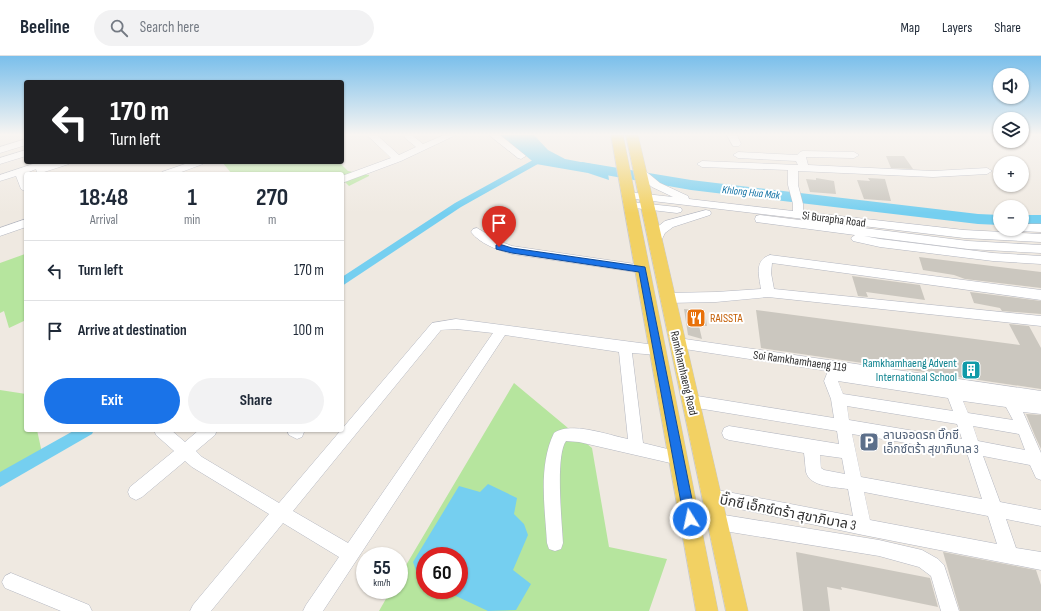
<!DOCTYPE html>
<meta charset="utf-8">
<style>
body{margin:0;font-family:"Sofia Sans Condensed","Noto Sans Thai",sans-serif;background:#f2f2f3;color:#1f2937;height:100vh;display:flex;flex-direction:column;font-size:15px;white-space:nowrap}
*{box-sizing:border-box;margin:0}
p{font-size:13px;color:#747a83}
.icon{flex:none;width:22px;height:22px;fill:none;stroke:currentColor;stroke-width:2;stroke-linecap:round;stroke-linejoin:round}
.map{position:relative;flex:1;overflow:hidden}
.panel{position:absolute;left:24px;top:116px;width:320px;height:260px;display:flex;flex-direction:column;background:#fff;border-radius:4px;box-shadow:0 1px 3px #0004}
.panel>*{flex:none}
.hud{position:absolute;left:24px;top:24px;width:320px;height:84px;border-radius:4px;box-shadow:0 1px 3px #0004;background:#202124;color:#fff;overflow:hidden}
.controls{position:absolute;left:993px;top:12px;display:grid;gap:8px}
.controls a{display:grid;place-items:center;width:36px;height:36px;border-radius:50%;background:#fff;box-shadow:0 1px 3px #0004;font-size:20px}
.speed{position:absolute;left:356px;top:491px;display:flex;gap:8px;font-size:20px;font-weight:700;text-align:center}
.speed>*{display:grid;place-content:center;width:52px;height:52px;border-radius:50%;background:#fff;box-shadow:0 1px 3px #0004;line-height:1}
.speed small{font-size:10px;font-weight:400}
.speed .limit{border:6px solid #d22;background:#fff;color:#111}
.pin{position:absolute;display:grid;place-items:center;width:34px;height:34px;color:#fff;margin:-41px -17px;border-radius:50% 50% 50% 0;rotate:-45deg;box-shadow:0 0 4px #0007}
.pin .icon{rotate:45deg}
.me{position:absolute;width:44px;margin:-22px;rotate:350deg;stroke-linejoin:round;filter:drop-shadow(0 0 3px #0008)}
.turn{display:flex;align-items:center;gap:14px;height:84px;padding:0 20px;font-size:18px}
.turn .icon{width:52px;height:52px;stroke-width:2.5}
.turn b{display:block;font-size:28px;line-height:34px}
.eta{display:flex;justify-content:space-evenly;align-items:center;height:68px;text-align:center}
.eta b{font-size:24px;font-weight:700;line-height:28px}
.cta{display:flex;gap:8px;margin-top:auto;padding:8px 20px}
.cta a{flex:1;height:46px;border-radius:24px;background:#1a73e8;color:#fff;font-size:16px;font-weight:700;line-height:46px;text-align:center}
.cta a+a{background:#f2f2f3;color:#1f2937}
ul{padding:0;list-style:none}
li{display:flex;align-items:center;gap:12px;height:60px;padding:0 20px;border-top:1px solid #e0e1e3}
li div{flex:1}
li b{display:block;font-size:15px}
li em{font-style:normal}
header{display:flex;align-items:center;gap:24px;box-sizing:border-box;height:56px;padding:0 20px;background:#fff;border-bottom:1px solid #e0e1e3}
header strong{font-size:19px}
nav{display:flex;gap:22px;margin-inline-start:auto;font-size:14px}
.search{width:280px;height:36px;background:#f2f2f3;display:flex;align-items:center;gap:10px;box-sizing:border-box;padding:0 14px;border-radius:22px;color:#747a83;font-size:15px}
.map>svg:first-child{display:block}
</style>
<header>
<strong>Beeline</strong>
<div class="search"><svg class="icon" aria-label="search" viewBox="0 0 24 24"><circle cx="10" cy="10" r="6"/><path d="M15 15l6 6"/></svg>Search here</div>
<nav><a>Map</a><a>Layers</a><a>Share</a></nav>
</header>
<div class="map">
<svg width="1041" height="555" viewBox="0 0 1041 555">
<rect width="100%" height="100%" fill="#efe9e1"/>
<g fill="#b6e59e" fill-rule="evenodd">
<path d="M222,106H339L348,115L369,119V120L349,130L345,126L342,128V118H232Z"/>
<path d="M25,198L26,264L9,272L4,255L0,257V207Z"/>
<path d="M514,327L592,392L609,491L667,503L649,555H379L391,534H399V521ZM425,500H459V534H425Z"/>
<path d="M0,334L26,338V374H37L42,397L0,419Z"/>
</g>
<g fill="#75cff0">
<path d="M500,79H534L548,94L565,103L607,111L609,124L588,117L536,108Z"/>
<path d="M488,428L517,442L514,458L524,468L528,479L513,514L531,528L516,554L488,555L443,534H459V500H425V526L419,523L413,506L459,430L480,436Z"/>
</g>
<g fill="none" stroke-linecap="round" stroke-linejoin="round">
<g fill="#75cff0" fill-rule="evenodd">
<path d="M542,99L545,100L547,102L545,104L461,151L342,230V221L455,147Z"/>
<path d="M75,374H94L92,378L0,431V416Z"/>
</g>
<g fill="#75cff0" fill-rule="evenodd">
<path d="M582,106L691,124L978,158L1000,159V169L978,168L691,134L577,114L574,111L577,108Z"/>
<path d="M1022,159H1041V171L1022,169Z"/>
</g>
</g>
<g fill="#cbc7bf">
<path d="M886,100H904L913,113L891,112Z"/>
<path d="M816,122L834,125L836,138L810,136L806,123L816,124Z"/>
<path d="M868,122L885,123L891,145L864,143L857,124L870,125Z"/>
<path d="M919,201L1041,216V232L965,223L954,219L923,214Z"/>
<path d="M852,220L920,229L925,244L866,236L868,241L858,240Z"/>
<path d="M970,236L1041,245V258L1002,255L1000,252L974,247Z"/>
<path d="M684,253L705,255L707,270H699L702,283L688,279Z"/>
<path d="M756,254L1020,289L1009,268L1029,270L1041,292V333L761,292Z"/>
<path d="M1026,358L1041,359V393L1035,380Z"/>
<path d="M796,496L930,522L938,551L841,531L842,534L827,531L830,555H803Z"/>
<path d="M943,496L1036,514L1041,529V555H960Z"/>
</g>
<g fill="none" stroke-linecap="round" stroke-linejoin="round">
<defs>
<g id="minor">
<path d="M367,79H377L399,99L416,91L405,82L404,79H412L423,88L444,79H456L401,105L342,127V120L391,102Z"/>
<path d="M489,79H500L526,100L521,103L518,102Z"/>
<path d="M727,79H737L741,88L739,90H733Z"/>
<path d="M26,83V89L0,97V91Z"/>
<path d="M26,94V100L0,108V102Z"/>
<path d="M803,95L854,96L859,99L854,102L806,101L808,109L933,115L987,112L992,115L987,118L933,121L798,115V129L803,148V156L964,174L1041,178V186L964,182L627,142L622,139L627,136L673,141L652,131L635,117L634,115L635,113H643L660,127L688,140L689,143L793,155V148L788,129V114L702,111L697,108L702,105L798,109L796,105L738,102L733,99L738,96L797,99L800,96Z"/>
<path d="M39,106H71L69,108L41,117L37,116L36,113L24,118L26,120V136L21,133L16,120L0,125V119Z"/>
<path d="M191,106H205L203,108L176,118H161L162,116Z"/>
<path d="M630,146L677,151L681,152L682,154L681,156L677,157L626,151L625,149L626,147Z"/>
<path d="M706,154L710,155L711,157L710,159L673,171L665,177L659,189H651L649,186L656,172L665,165Z"/>
<path d="M760,159L968,185L1041,189V197L968,193L864,180L880,183L993,197L1041,200V208L993,205L880,191L853,185L851,182L855,179L756,166L755,163L756,160Z"/>
<path d="M26,163V171L0,180V172Z"/>
<path d="M1022,168H1041V176L1018,175L1017,173H1022Z"/>
<path d="M477,172L497,184L512,190L642,209L646,210L648,213L646,216L642,217L512,198C498,194 480,188 471,176L473,173Z"/>
<path d="M770,199L1041,234V244L772,207L771,217L774,233L1041,260V270L768,241L716,246L667,247L663,245L661,242L663,239L667,237L716,236L761,233C759,220 754,204 770,199Z"/>
<path d="M456,263L663,290L665,294L663,298L658,299L632,297L643,387L684,397L687,402L684,407L679,409L579,386L566,385C555,400 562,467 563,487L561,493L555,495L549,493L547,487C545,452 538,410 554,377C571,365 608,379 628,383L619,296L505,279L323,555H303L306,549L339,501L283,467L211,555H190L193,549L269,458L192,411L185,405L142,441L136,444L130,441L128,436L130,431L174,395L156,379L154,374H171L185,386L199,374H217L215,379L196,395L202,401L279,447L432,267ZM456,273L493,277L348,487L293,455L441,274Z"/>
<path d="M678,282L1041,335V358L1023,356L1041,397V424L1036,422L1030,409L983,400L1000,446L1041,454V470L1006,463L1016,492L1041,496V514L863,479L706,446L704,441L706,436L712,433L853,460L848,433C835,431 810,431 806,416C805,410 805,403 804,397L729,384L724,382L722,377L724,372L729,370L839,388L837,375L691,351L686,349L684,345L686,341L691,339L834,362L831,343L824,325L828,315L678,292L673,291L671,287L673,283ZM838,325L948,342L953,355L843,338ZM963,345L1006,351L1013,364L968,357ZM847,350L957,368L962,383L849,364ZM973,370L1019,378L1025,394L978,385ZM852,378L967,397L982,443L861,421ZM820,399L842,402L845,418L824,414L821,412ZM864,436L988,460L997,488L870,464Z"/>
<path d="M287,374H303L304,376L302,381L297,383L289,379Z"/>
<path d="M718,458L879,484L922,494L938,503L944,509L959,555H941L931,520L919,511L879,500L718,474L712,472L710,466L712,460Z"/>
<path d="M11,517L89,549L92,555H61L5,532L2,526L5,520Z"/>
</g>
<g id="major">
<path d="M611,79H623L718,555H696Z"/>
<path d="M626,79H638L748,555H726Z"/>
</g>
</defs>
<use href="#minor" stroke="#b4b7c1" stroke-width="1"/>
<use href="#major" stroke="#c9c9c9" stroke-width="1"/>
<use href="#minor" fill="#fff" fill-rule="evenodd"/>
<use href="#major" fill="#f2d163" fill-rule="evenodd"/>
</g>
<linearGradient id="sky" x2="0" y2="1"><stop stop-color="#7abfeb"/><stop offset="0.5" stop-color="#f8f5f2"/><stop offset="1" stop-color="#f8f5f2" stop-opacity="0"/></linearGradient>
<rect width="1041" height="157" fill="url(#sky)"/>
<path fill="#1a73e8" stroke="#114b97" d="M499,188L512,192L645,211L696,463L694,467L690,469L686,467L684,463L639,216L512,197L496,193V189Z"/>
<defs>
<symbol id="restaurant-square" viewBox="-11 -11 22 22"><rect x="-9" y="-9" width="18" height="18" rx="4" fill="#e8710a" stroke="#fff"/><path d="M-5-6h1v4h1v-4h1v4h1v-4h1v5L-1.5 .5V6h-2V.5L-5-1ZM5-6V6H3V1.5H1.5Q1.5-4 5-6Z" fill="#fff"/></symbol>
<symbol id="building-square" viewBox="-11 -11 22 22"><rect x="-9" y="-9" width="18" height="18" rx="4" fill="#0f9aa8" stroke="#fff"/><path d="M-4-6H4V6H1V3H-1V6H-4ZM-2.5-4.3h1.7v1.8h-1.7ZM.8-4.3h1.7v1.8H.8ZM-2.5-1h1.7V.8h-1.7ZM.8-1h1.7V.8H.8Z" fill="#fff"/></symbol>
<symbol id="parking-square" viewBox="-11 -11 22 22"><rect x="-9" y="-9" width="18" height="18" rx="4" fill="#5c6f8a" stroke="#fff"/><path d="M-3.5-5.5H1a3.5 3.5 0 0 1 0 7H-1V5.5H-3.5ZM-1-3.4V-.6H.8a1.4 1.4 0 0 0 0-2.8Z" fill="#fff"/></symbol>
</defs>
<g fill-rule="evenodd">
<use href="#restaurant-square" x="685" y="251" width="22" height="22"/>
<use href="#building-square" x="960" y="303" width="22" height="22"/>
<use href="#parking-square" x="858" y="375" width="22" height="22"/>
</g>
<g text-anchor="middle" stroke-width="4" stroke-linejoin="round" paint-order="stroke">
<g font-size="11" font-style="italic" fill="#0d6fa3" stroke="#fff">
<text transform="translate(751 136) rotate(6)" y="4">Khlong Hua Mak</text>
</g>
<g font-size="12" fill="#2e2e2e" stroke="#fff">
<text transform="translate(834 163) rotate(7)" y="4">Si Burapha Road</text>
<text transform="translate(800 305) rotate(8)" y="4">Soi Ramkhamhaeng 119</text>
<text transform="translate(684 317) rotate(77)" y="4">Ramkhamhaeng Road</text>
</g>
<g font-size="12" fill="#c56008" stroke="#fff" text-anchor="start">
<text x="710" y="266">RAISSTA</text>
</g>
<g font-size="12" fill="#0d838f" stroke="#fff" text-anchor="end">
<text x="957" y="311">Ramkhamhaeng Advent<tspan x="957" dy="14">International School</tspan></text>
</g>
<g font-size="12" fill="#4e5e75" stroke="#fff" text-anchor="start">
<text x="883" y="383">ลานจอดรถ บิ๊กซี<tspan x="883" dy="14">เอ็กซ์ตร้า สุขาภิบาล 3</tspan></text>
</g>
<g font-size="14" fill="#2e2e2e" stroke="#fff">
<text transform="translate(788 456) rotate(11)" y="5">บิ๊กซี เอ็กซ์ตร้า สุขาภิบาล 3</text>
</g>
</g>
</svg>
<div class="controls">
<a><svg class="icon" aria-label="sound" viewBox="0 0 24 24"><path d="M4 9h4l5-4v14l-5-4H4zM17 9q2 3 0 6"/></svg></a>
<a><svg class="icon" aria-label="layers" viewBox="0 0 24 24"><path d="M12 4l9 5-9 5-9-5zM3 14l9 5 9-5"/></svg></a>
<a>+</a>
<a>−</a>
</div>
<div class="speed"><div>55<small>km/h</small></div><div class="limit">60</div></div>
<div class="pin" style="left:499px;top:191px;background:#d93025"><svg class="icon" aria-label="arrive" viewBox="0 0 24 24"><path d="M6 21V4h12l-3 4 3 4H6"/></svg></div>
<svg class="me" style="left:690px;top:463px" viewBox="-20 -20 40 40"><circle r="17" fill="#1a73e8" stroke="#fff" stroke-width="3"/><path d="M0-11L8 9 0 5-8 9z" fill="#fff"/></svg>
<div class="hud">
<div class="turn"><svg class="icon" aria-label="left" viewBox="0 0 24 24"><path d="M17 20v-9H6M10 6l-5 5 5 5"/></svg><div><b>170 m</b>Turn left</div></div>
</div>
<section class="panel">
<div class="eta">
<div><b>18:48</b><p>Arrival</p></div>
<div><b>1</b><p>min</p></div>
<div><b>270</b><p>m</p></div>
</div>
<ul>
<li><svg class="icon" aria-label="left" viewBox="0 0 24 24"><path d="M17 20v-9H6M10 6l-5 5 5 5"/></svg><div><b>Turn left</b></div><em>170 m</em></li>
<li><svg class="icon" aria-label="arrive" viewBox="0 0 24 24"><path d="M6 21V4h12l-3 4 3 4H6"/></svg><div><b>Arrive at destination</b></div><em>100 m</em></li>
</ul>
<div class="cta"><a>Exit</a><a>Share</a></div>
</section>
</div>
